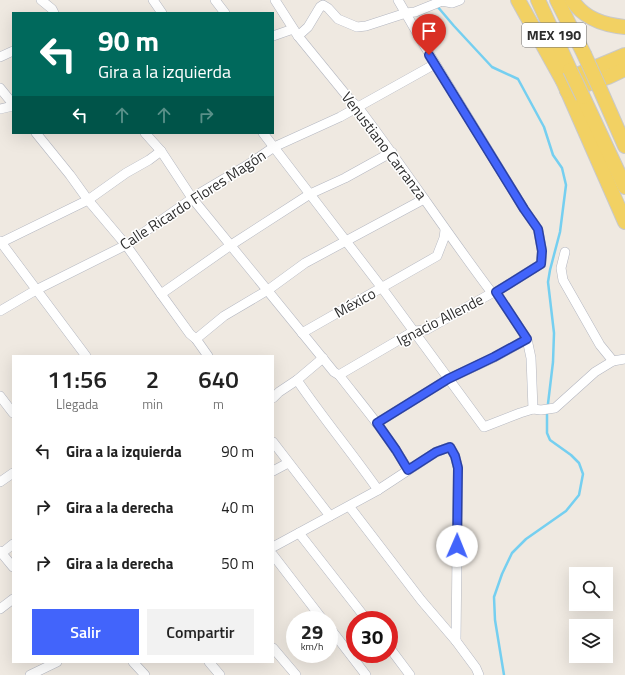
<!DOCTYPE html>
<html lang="es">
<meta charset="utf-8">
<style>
body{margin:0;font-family:"Titillium Web",sans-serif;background:#f2f2f2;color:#222;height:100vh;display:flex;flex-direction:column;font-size:15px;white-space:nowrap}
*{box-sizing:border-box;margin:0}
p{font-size:13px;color:#767676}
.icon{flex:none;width:22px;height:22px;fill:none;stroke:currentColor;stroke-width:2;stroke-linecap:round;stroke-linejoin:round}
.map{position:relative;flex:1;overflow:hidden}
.panel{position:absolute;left:12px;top:355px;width:262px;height:308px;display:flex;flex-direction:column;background:#fff;border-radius:0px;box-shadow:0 4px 16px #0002}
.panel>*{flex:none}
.hud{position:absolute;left:12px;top:12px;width:262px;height:122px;border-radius:0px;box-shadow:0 4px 16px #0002;background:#00695c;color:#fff;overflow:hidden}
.buttons{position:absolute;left:569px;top:567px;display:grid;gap:8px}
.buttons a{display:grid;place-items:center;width:44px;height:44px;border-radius:0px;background:#fff;box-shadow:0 4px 16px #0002;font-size:20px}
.speed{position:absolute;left:286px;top:611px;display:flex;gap:8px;font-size:20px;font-weight:700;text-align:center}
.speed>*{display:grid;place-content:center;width:52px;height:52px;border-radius:50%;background:#fff;box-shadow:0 4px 16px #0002;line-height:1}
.speed small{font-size:10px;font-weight:400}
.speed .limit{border:6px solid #d22;background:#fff;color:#111}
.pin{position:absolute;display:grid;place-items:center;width:34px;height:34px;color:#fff;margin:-41px -17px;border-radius:50% 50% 50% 0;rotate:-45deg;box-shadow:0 0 4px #0007}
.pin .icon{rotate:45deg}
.me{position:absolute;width:44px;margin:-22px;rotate:1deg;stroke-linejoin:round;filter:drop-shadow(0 0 3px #0008)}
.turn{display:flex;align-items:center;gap:14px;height:84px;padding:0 20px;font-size:18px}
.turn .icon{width:52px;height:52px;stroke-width:2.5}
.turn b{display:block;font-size:28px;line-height:34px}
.lanes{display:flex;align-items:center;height:38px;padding:0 20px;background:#0003;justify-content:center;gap:20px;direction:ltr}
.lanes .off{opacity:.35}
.eta{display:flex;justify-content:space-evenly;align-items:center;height:68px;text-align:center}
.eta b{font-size:24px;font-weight:600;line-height:28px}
.action{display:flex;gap:8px;margin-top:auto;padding:8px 20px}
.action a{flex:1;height:46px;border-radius:0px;background:#4264fb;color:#fff;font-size:16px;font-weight:600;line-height:46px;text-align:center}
.action a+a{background:#f2f2f2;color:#222}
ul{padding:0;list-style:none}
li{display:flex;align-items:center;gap:12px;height:56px;padding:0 20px}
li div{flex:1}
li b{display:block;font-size:15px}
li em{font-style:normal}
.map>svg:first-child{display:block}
</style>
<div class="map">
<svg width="625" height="675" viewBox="0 0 625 675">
<rect width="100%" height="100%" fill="#efe9e1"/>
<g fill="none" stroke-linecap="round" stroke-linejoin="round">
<path stroke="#75cff0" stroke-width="2.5" d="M437,6L454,26L492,67L518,79L544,127L553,155L562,168L566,185L560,232L550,270L548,282L554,333L553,362L547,412V433L550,440L571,455L579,463L583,474L579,495L566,511L526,539L512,553L502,574L494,597L495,620L504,675"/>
<defs>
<g id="minor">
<path d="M41,0L52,9L54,13"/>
<path d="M153,0L162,13"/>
<path d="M215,0L225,13"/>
<path d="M275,0L298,36L351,101L358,107C404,168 446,232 492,293"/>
<path d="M273,36L293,29"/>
<path d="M298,36L308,27L320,7L323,5L328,8L338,19L357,27L366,26L406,13L415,12L442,1L452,3L460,0"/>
<path d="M0,57L13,51"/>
<path d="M0,88L13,104"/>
<path d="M0,109L13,106"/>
<path d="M36,133L70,175L88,200L126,245L161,294L190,334L196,339L208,356"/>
<path d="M145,133L161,151L192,198L334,372L339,375C363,406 389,436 408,470"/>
<path d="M263,133L382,288L484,427L520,413L533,409L541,410L555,408L595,372L613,361L625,359"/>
<path d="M0,241L86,356"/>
<path d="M0,243L88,200L126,173L149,160L161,151"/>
<path d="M565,252L561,268L563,280L600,345L613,361"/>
<path d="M496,292L527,339"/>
<path d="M161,294L231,245L310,194L345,178L392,152"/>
<path d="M0,311L36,290L126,245L200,193L249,164L274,147L340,117L435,64"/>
<path d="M302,333L437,256L444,238L445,230"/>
<path d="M196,339L224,316L268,290L305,263L424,199"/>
<path d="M339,375L414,331L426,330L492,293L496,292L541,264L542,251L538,229L524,209L424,45L398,0"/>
<path d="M297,380C323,418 352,453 378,490"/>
<path d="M0,396L13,413"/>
<path d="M273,398L279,392L297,380L323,358"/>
<path d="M377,423L448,379L495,357L527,339L531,358L533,409"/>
<path d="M273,442L330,516"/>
<path d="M273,471L288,463"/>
<path d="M0,482L13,473"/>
<path d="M299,533L367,620"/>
<path d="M273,547L378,490L436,452L450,447L455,456L458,468L456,641L421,600L349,506"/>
<path d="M0,551L13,567"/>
<path d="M2,553L13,544"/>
<path d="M273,555L323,620"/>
<path d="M0,609L13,599"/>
<path d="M329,627L366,675"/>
<path d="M456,641L476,668L479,675"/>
<path d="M389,647L410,675"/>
<path d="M273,648L296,675"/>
<path d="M133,662L145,675"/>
<path d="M209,662L220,675"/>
<path d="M30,675L57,662"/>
</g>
<g id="primary">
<path d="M518,0L563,81L625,222"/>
<path d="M538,0L570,70"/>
<path d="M557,0L584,54"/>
<path d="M572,0C584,19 604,25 625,27"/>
<path d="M563,81L625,55"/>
<path d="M599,87L625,146"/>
<path d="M567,91L608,77L625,69"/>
<path d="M583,97L625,187"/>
</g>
</defs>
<use href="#minor" stroke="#b4b7c1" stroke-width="10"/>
<use href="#primary" stroke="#c9c9c9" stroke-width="16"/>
<use href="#minor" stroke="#fff" stroke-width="9"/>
<use href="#primary" stroke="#f2d163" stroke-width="14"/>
<defs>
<g id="primary-bridge">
<path d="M584,54L599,87"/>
<path d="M570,70L583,97"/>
</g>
</defs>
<use href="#primary-bridge" stroke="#c9c9c9" stroke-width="16" stroke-linecap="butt"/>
<use href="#primary-bridge" stroke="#f2d163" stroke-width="14"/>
</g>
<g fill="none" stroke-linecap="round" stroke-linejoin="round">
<defs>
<path id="route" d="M429,55L524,209L538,229L542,251L541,264L496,292L527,339L494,357L448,379L377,423L396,450L408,470L436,452L450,447L455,456L458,468L457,546"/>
</defs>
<use href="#route" stroke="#2b41a3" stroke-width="10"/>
<use href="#route" stroke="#4264fb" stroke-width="7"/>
</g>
<g text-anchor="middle" stroke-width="3" stroke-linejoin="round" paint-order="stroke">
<rect fill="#fff" stroke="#6d6d6d" stroke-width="1" x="522" y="23" width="64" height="24" rx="3"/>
<g font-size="14" font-weight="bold" fill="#2e2e2e">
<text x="554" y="40">MEX 190</text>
</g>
<g font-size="15" fill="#2e2e2e" stroke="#fff">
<text transform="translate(384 146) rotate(53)" y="5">Venustiano Carranza</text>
<text transform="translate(193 200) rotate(-33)" y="5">Calle Ricardo Flores Magón</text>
<text transform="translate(355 303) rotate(-29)" y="5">México</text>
<text transform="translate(440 320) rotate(-27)" y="5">Ignacio Allende</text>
</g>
</g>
</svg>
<div class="buttons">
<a><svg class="icon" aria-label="search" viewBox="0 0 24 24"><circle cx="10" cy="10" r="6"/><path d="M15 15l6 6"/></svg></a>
<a><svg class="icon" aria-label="layers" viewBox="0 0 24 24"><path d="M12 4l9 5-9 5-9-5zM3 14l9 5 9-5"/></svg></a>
</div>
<div class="speed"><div>29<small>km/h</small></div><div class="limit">30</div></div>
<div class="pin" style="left:429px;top:55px;background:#d93025"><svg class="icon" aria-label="arrive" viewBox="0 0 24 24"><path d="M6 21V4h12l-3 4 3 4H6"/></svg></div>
<svg class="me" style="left:457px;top:546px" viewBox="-20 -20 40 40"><circle r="19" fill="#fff"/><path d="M0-13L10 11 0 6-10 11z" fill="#4264fb"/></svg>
<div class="hud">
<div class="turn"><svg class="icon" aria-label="left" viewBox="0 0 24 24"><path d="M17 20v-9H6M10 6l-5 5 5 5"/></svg><div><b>90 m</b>Gira a la izquierda</div></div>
<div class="lanes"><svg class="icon" aria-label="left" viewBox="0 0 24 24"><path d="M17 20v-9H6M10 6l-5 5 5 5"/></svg><svg class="icon off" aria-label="ahead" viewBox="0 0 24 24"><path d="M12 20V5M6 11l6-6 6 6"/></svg><svg class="icon off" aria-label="ahead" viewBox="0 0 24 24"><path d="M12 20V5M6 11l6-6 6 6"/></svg><svg class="icon off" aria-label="right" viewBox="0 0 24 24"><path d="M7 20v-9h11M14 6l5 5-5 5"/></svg></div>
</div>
<section class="panel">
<div class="eta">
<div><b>11:56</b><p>Llegada</p></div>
<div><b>2</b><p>min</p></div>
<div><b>640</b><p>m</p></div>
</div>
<ul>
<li><svg class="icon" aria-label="left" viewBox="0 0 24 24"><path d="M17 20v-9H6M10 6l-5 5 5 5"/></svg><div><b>Gira a la izquierda</b></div><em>90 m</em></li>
<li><svg class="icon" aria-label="right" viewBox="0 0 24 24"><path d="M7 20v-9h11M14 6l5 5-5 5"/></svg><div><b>Gira a la derecha</b></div><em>40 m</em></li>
<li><svg class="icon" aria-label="right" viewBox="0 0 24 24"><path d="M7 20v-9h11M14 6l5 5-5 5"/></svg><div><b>Gira a la derecha</b></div><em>50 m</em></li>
</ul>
<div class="action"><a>Salir</a><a>Compartir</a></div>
</section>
</div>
